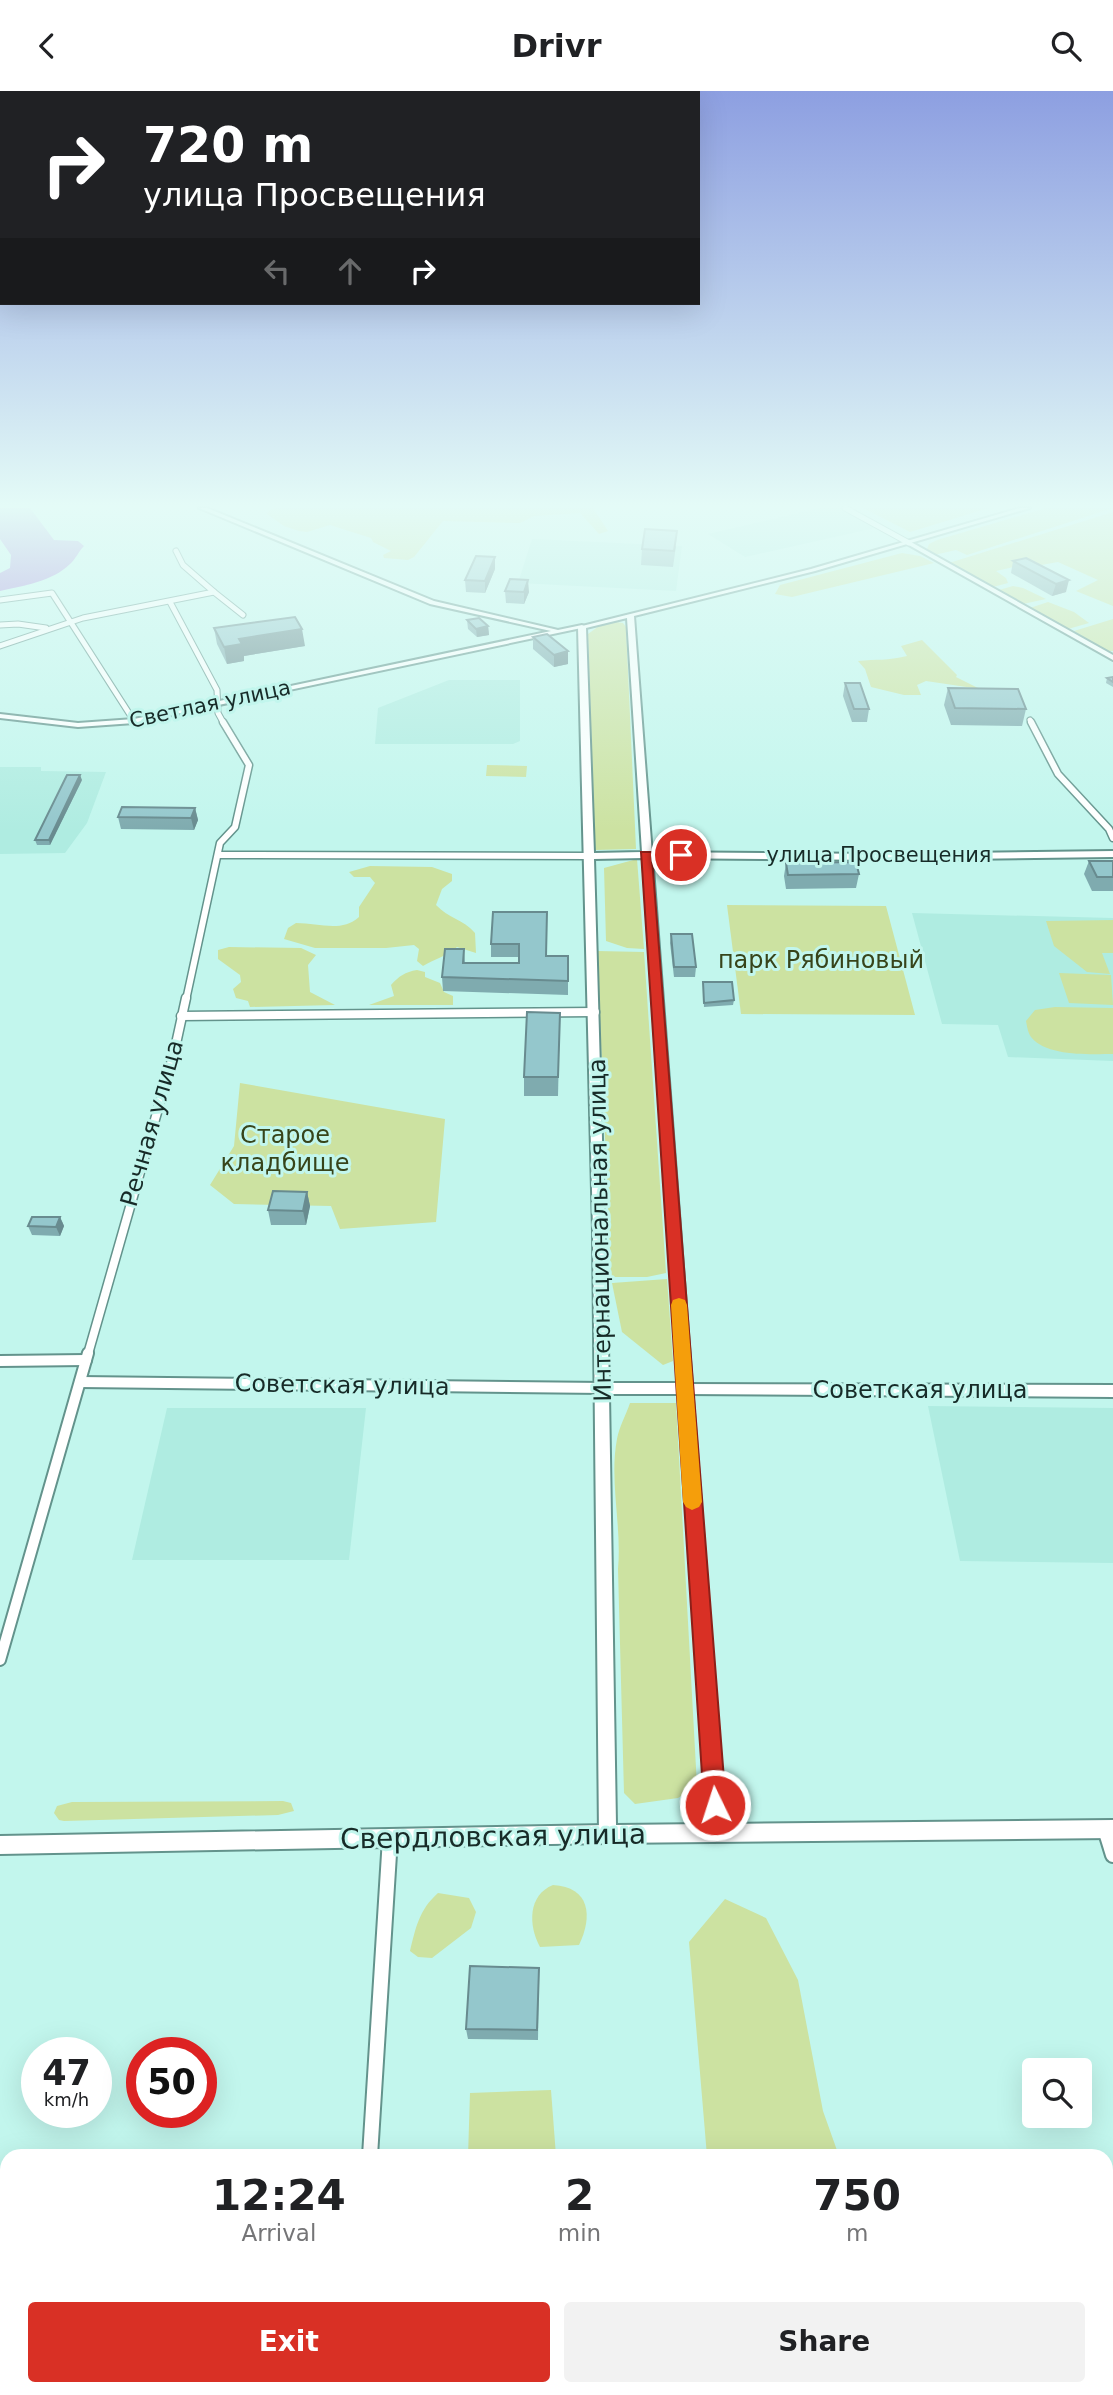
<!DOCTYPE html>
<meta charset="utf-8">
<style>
body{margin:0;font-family:"DejaVu Sans",sans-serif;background:#f2f2f2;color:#202124;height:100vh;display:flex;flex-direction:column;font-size:26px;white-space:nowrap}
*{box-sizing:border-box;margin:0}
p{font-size:23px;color:#757577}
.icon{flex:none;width:38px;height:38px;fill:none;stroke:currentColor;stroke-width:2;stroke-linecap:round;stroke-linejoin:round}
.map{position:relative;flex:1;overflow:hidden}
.panel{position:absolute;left:0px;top:2058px;width:1113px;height:247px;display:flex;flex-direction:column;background:#fff;border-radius:21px 21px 0 0;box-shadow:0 7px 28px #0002}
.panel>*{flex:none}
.top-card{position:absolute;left:0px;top:0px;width:700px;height:214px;box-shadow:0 7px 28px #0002;background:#202124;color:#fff;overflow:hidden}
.tools{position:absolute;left:1022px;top:1967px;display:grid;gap:14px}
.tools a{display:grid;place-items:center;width:70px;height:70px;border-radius:7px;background:#fff;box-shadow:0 7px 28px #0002;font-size:35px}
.speed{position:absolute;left:21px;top:1946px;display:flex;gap:14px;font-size:35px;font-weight:700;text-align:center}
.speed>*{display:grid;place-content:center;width:91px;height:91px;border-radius:50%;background:#fff;box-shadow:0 7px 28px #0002;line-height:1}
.speed small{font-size:18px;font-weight:400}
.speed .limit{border:10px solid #d22;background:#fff;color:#111}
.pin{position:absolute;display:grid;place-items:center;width:60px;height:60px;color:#fff;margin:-30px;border:4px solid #fff;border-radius:50%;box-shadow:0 2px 7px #0007}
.me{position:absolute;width:77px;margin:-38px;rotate:356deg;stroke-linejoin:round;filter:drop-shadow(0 0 5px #0008)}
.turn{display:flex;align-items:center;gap:24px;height:147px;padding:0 28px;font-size:32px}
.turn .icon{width:91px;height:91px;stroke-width:2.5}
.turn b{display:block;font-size:49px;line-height:60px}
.lanes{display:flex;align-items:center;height:66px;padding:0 28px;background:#0003;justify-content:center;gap:35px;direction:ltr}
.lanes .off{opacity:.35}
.eta{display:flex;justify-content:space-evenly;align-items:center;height:119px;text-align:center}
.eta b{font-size:42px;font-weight:700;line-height:49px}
.button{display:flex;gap:14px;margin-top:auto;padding:14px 28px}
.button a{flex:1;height:80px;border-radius:7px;background:#d93025;color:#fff;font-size:28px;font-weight:700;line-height:80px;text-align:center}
.button a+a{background:#f2f2f2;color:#202124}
header{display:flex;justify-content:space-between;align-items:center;height:91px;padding:0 28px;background:#fff;font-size:32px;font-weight:700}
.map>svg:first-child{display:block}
</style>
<header><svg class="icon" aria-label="back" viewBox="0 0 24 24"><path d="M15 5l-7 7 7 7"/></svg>Drivr<svg class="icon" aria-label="search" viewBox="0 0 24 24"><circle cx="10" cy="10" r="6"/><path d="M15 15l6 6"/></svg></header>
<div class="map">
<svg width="1113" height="2304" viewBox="0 0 1113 2304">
<rect width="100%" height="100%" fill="#c2f6ed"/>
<g fill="#afece1">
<path d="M820,417H840L875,437L745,466L708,443Z"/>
<path d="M532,448L682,455L676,500L518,492Z"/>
<path d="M449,589H520V650L513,653H375L378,617Z"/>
<path d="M0,676H41V680L106,681L87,732L65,762L0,763Z"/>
<path d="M912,822L1113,827V970L1008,966L998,934L942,933Z"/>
<path d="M928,1315L1113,1317V1472L960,1470Z"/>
<path d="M167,1317H366L349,1469H132Z"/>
</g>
<g fill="#cce2a1">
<path d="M276,417H593L608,440L599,443L580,422L534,425L520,432L443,430L414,466L408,469L384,467L383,464L391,460L373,451L371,447L330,434L307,441L299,440L284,435L267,423L270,419Z"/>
<path d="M863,417H989L910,441Z"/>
<path d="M1046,417H1113L967,464L956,459L934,464L927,458L929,453L937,449Z"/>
<path d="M1113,421V515L1076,500L1098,489L1058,471L1041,474L1035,471L996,480L1006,487L1008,492L993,496L949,472Z"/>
<path d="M902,462L920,465L934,472L792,506L775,503L780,494Z"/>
<path d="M1013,495L1023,497L1046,508L1023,513L999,499Z"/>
<path d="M1048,511L1074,521L1089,532L1068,538L1030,517Z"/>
<path d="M1113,528V560H1106L1074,540Z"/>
<path d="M616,531L623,532L626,536L636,758L595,759L588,543L599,535Z"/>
<path d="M922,549L957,584L956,586L980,598L926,590L917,594L921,604H904L871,596L865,578L858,570C877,568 887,570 907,565L901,555Z"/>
<path d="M487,674L527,675L526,686L486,685Z"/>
<path d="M637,768L644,858L627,857L606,850L604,777Z"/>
<path d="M370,775L432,776L452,783V790L442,798L436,814C448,827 463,828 475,842L476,862L457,856C447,865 435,868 423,875L417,870L419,858L414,854L386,857H315L284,848L288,837L296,832C319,832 341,842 359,826V816L375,792L370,786H354L349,781Z"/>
<path d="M727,814L886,815L915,924L741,923Z"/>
<path d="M1113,829V862H1102L1110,883L1087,881L1054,855L1046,830Z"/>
<path d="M229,856L301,857L316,864L308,874L310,901L335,914L250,916L248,910L236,907L233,898L241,891L240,884L218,868V859Z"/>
<path d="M597,860L644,861L666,1182L647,1186H611Z"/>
<path d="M417,879L425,881V886L440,892L444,901L453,905V914H369L394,905L391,894C399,885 405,881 417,879Z"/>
<path d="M1059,882L1111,884L1113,914L1069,912Z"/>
<path d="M1055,916L1113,917V963C1090,963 1047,966 1031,946C1028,942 1027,935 1026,930L1035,919Z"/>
<path d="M240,992L445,1028L436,1131L340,1138L331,1115L234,1113L210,1094L234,1055Z"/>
<path d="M667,1188L673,1270L663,1274L622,1241L612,1192Z"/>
<path d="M630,1312H676L697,1695L678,1707L635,1713L624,1702L618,1478C622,1435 609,1390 617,1348C619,1336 626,1324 630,1312Z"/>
<path d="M283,1710L291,1712L294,1720L278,1724L64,1730L59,1729L54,1722L57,1715L72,1711Z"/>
<path d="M553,1794C590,1796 593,1825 579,1854L540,1856C528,1834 528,1804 553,1794Z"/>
<path d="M438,1802L469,1807L476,1821L471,1837L432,1867L418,1866L410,1860C416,1836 419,1819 438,1802Z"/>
<path d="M725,1808L766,1827L798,1889L823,2020L839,2065H707L689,1851Z"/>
<path d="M551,1999L556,2065H468L470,2002Z"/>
<path d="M720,2298H895V2304H721Z"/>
<path d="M927,2298H1003L1016,2304H922Z"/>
</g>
<path fill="#a67fd7" d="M0,417H30L54,449L78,450L84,455C79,460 75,469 70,473C53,490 23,495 0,500V482L10,477L11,464L0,448Z"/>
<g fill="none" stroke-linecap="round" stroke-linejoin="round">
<defs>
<g id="minor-far4">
<path d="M845,417L909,452"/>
<path d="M214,501L243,524"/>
<path d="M0,509L52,502L134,630"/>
<path d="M170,511L217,599L218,622L224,633"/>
<path d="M0,534L18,533L46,537"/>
<path d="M0,555L83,527L214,501L183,474L176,460"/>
<path d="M1030,629L1032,633"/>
</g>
<g id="minor-far3">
<path d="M1031,631L1058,683L1109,738L1113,747"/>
<path d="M218,764L591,765"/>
<path d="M186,909L220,752L235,736L249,674L223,631"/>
</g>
<g id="minor-far2">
<path d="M181,925L595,921"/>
<path d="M88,1263L174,962L186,907"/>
</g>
<g id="minor-far1">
<path d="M0,1270L86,1269"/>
<path d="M80,1291L604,1297"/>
<path d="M0,1569L88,1262"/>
</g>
<g id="minor">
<path d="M1105,1738L1113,1764"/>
<path d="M370,2065L390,1747"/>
<path d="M357,2298V2304"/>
</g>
<g id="tertiary">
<path d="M199,417H207L434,510L558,539L582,534L586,536L134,632L78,636L0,627V623L78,632L134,628L551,540L430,513Z"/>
<path d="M907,451H911L1113,564V569L907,453Z"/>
<path d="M1113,760V766L886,769L646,767L641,764L646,761L886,763Z"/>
<path d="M685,1293L1113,1294V1306L685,1303L680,1302L678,1298L680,1294Z"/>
<path d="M608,1734L614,1737L617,1743L614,1749L608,1752L0,1763V1745Z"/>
</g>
<path id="secondary" d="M1020,417H1030L815,480L634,525L725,1733L1113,1729V1747L608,1752L602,1749L599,1743L593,1139L578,536L811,478ZM627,527L642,761L594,762L586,537ZM643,767L678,1292H609L594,768ZM609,1303H679L708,1733L616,1734Z"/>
</defs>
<use href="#minor-far4" stroke="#63938c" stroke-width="7"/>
<use href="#minor-far3" stroke="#63938c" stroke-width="9"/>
<use href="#minor-far2" stroke="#63938c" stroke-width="11"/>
<use href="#minor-far1" stroke="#63938c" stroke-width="14"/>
<use href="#minor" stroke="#63938c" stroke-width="18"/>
<use href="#tertiary" stroke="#63938c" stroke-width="4"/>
<use href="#secondary" stroke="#63938c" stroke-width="4"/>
<use href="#minor-far4" stroke="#fff" stroke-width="5"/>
<use href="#minor-far3" stroke="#fff" stroke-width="6"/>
<use href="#minor-far2" stroke="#fff" stroke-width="8"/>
<use href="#minor-far1" stroke="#fff" stroke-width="10"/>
<use href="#minor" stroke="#fff" stroke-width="14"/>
<use href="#tertiary" fill="#fff" fill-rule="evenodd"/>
<use href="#secondary" fill="#fff" fill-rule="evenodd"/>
</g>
<g fill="#7fabaf">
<path d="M676,455L673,476L641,474L642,458Z"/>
<path d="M1026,467L1066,501L1052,505L1011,482L1013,470Z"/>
<path d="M495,478L485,502L466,501L465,489Z"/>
<path d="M505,500L529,501L524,513L506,512Z"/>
<path d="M467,529L488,535L489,544L477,546L468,538Z"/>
<path d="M214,537L305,555L244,565V570L227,573L217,553Z"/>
<path d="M533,546L568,573L554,576L533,558Z"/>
<path d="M1113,586V596L1106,592L1107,587Z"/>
<path d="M845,592L869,618L867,631H852L843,605Z"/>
<path d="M948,597L1026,618L1022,635L951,634L944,614Z"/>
<path d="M82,689L50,754H37L35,749Z"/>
<path d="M195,717L198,729L194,739L121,738L118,726Z"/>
<path d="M1089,770H1113V800H1092L1084,783Z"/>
<path d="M786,772L859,783L856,797L786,798L784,785Z"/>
<path d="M493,821L547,865H568V904L443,900L442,886L464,858L465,872H519V866H491V853Z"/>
<path d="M671,843L696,876L695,886H674L670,852Z"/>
<path d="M703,891L734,909L733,914L704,916Z"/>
<path d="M560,922L558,1005H524V986Z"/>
<path d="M307,1101L310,1115L306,1134H271L268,1119Z"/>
<path d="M60,1126L64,1135L60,1145L32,1144L28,1135Z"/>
<path d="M539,1877L538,1949L468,1948L466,1938Z"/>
</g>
<g fill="#688b8f">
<path d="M495,466V478L485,502V490Z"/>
<path d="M528,489L529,501L524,513V501Z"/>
<path d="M1069,489L1066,501L1052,505L1056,493Z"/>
<path d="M488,535L489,544L477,546L476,538Z"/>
<path d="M302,538L305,555L244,565V570L227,573L224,556L239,548Z"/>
<path d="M568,560V573L554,576V564Z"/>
<path d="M80,684L82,689L50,754L49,749Z"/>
<path d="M195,717L198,729L194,739L191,727Z"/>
<path d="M307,1101L310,1115L306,1134L303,1120Z"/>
<path d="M60,1126L64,1135L60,1145L56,1136Z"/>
</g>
<g fill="#94c7cc" stroke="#688b8f" stroke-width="2">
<path d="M645,438L677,440L674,460L642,458Z"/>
<path d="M476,465L495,466L485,490L465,489Z"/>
<path d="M1026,467L1069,489L1056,493L1013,470Z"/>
<path d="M510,488L528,489L524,501L505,500Z"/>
<path d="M295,526L302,538L239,548L242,553L224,556L214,537Z"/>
<path d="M479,527L488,535L476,538L467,529Z"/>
<path d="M547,543L568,560L554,564L533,546Z"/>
<path d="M1113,586V591L1107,587Z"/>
<path d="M845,592H860L869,618H854Z"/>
<path d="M948,597L1018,598L1026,618L955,617Z"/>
<path d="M67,684H80L49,749H35Z"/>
<path d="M122,716L195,717L191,727L118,726Z"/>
<path d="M1089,770H1113V786H1097Z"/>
<path d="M856,771L859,783L788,784L786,772Z"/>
<path d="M493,821H547L546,865H568V890L442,886L445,858H464L463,872H519V853H491Z"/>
<path d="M671,843H692L696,876H674Z"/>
<path d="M703,891H732L734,909L704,912Z"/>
<path d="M527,921L560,922L558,986H524Z"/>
<path d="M273,1100L307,1101L303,1120L268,1119Z"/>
<path d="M32,1126H60L56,1136L28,1135Z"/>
<path d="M470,1875L539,1877L537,1939L466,1938Z"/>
</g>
<linearGradient id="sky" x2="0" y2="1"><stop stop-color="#8d9fe1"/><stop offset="0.56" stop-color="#e4fbf7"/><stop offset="1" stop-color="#e4fbf7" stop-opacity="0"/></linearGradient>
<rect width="1113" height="740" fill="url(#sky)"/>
<path fill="#d93025" stroke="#8d1f18" stroke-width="2" d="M641,761H681L687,764L681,768L652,767L726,1714L723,1722L715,1725L707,1722L704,1714Z"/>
<path fill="#f59e0b" d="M679,1207L685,1209L687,1214L702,1411L699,1416L692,1419L686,1416L683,1411L671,1214L673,1209Z"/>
<g text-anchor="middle" stroke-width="6" stroke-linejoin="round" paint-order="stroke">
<g font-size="21" fill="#172b28" stroke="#c2f6ed">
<text transform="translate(210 613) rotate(-12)" y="7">Светлая улица</text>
<text x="879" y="771">улица Просвещения</text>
</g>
<g font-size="24" fill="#37441a" stroke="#c2f6ed">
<text x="821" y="877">парк Рябиновый</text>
<text x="285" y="1052">Старое<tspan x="285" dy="28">кладбище</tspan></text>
</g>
<g font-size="24" fill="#172b28" stroke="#c2f6ed">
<text transform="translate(152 1032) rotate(-74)" y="8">Речная улица</text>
<text transform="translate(600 1139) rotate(-91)" y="8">Интернациональная улица</text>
<text transform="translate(342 1294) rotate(1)" y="8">Советская улица</text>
<text x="920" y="1307">Советская улица</text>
</g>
<g font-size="28" fill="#172b28" stroke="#c2f6ed">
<text transform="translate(493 1745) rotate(-1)" y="10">Свердловская улица</text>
</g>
</g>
</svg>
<div class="tools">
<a><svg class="icon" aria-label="search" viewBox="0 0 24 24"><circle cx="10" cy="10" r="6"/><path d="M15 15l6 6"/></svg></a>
</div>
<div class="speed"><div>47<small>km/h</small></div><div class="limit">50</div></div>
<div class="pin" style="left:681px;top:764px;background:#d93025"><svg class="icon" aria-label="arrive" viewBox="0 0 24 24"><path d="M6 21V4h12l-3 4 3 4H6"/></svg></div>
<svg class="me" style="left:715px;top:1714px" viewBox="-20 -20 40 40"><circle r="17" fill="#d93025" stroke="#fff" stroke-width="3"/><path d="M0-11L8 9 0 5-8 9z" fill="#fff"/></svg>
<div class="top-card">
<div class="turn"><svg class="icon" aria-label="right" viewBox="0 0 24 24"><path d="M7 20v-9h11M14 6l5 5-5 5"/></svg><div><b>720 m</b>улица Просвещения</div></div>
<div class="lanes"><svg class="icon off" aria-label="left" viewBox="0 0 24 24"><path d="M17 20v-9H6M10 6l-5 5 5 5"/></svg><svg class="icon off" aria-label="ahead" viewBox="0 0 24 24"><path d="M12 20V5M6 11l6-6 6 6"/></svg><svg class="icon" aria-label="right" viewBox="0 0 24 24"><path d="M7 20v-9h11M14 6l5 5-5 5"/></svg></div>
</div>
<section class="panel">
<div class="eta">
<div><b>12:24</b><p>Arrival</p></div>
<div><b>2</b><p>min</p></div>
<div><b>750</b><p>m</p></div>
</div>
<div class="button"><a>Exit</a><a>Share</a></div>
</section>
</div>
